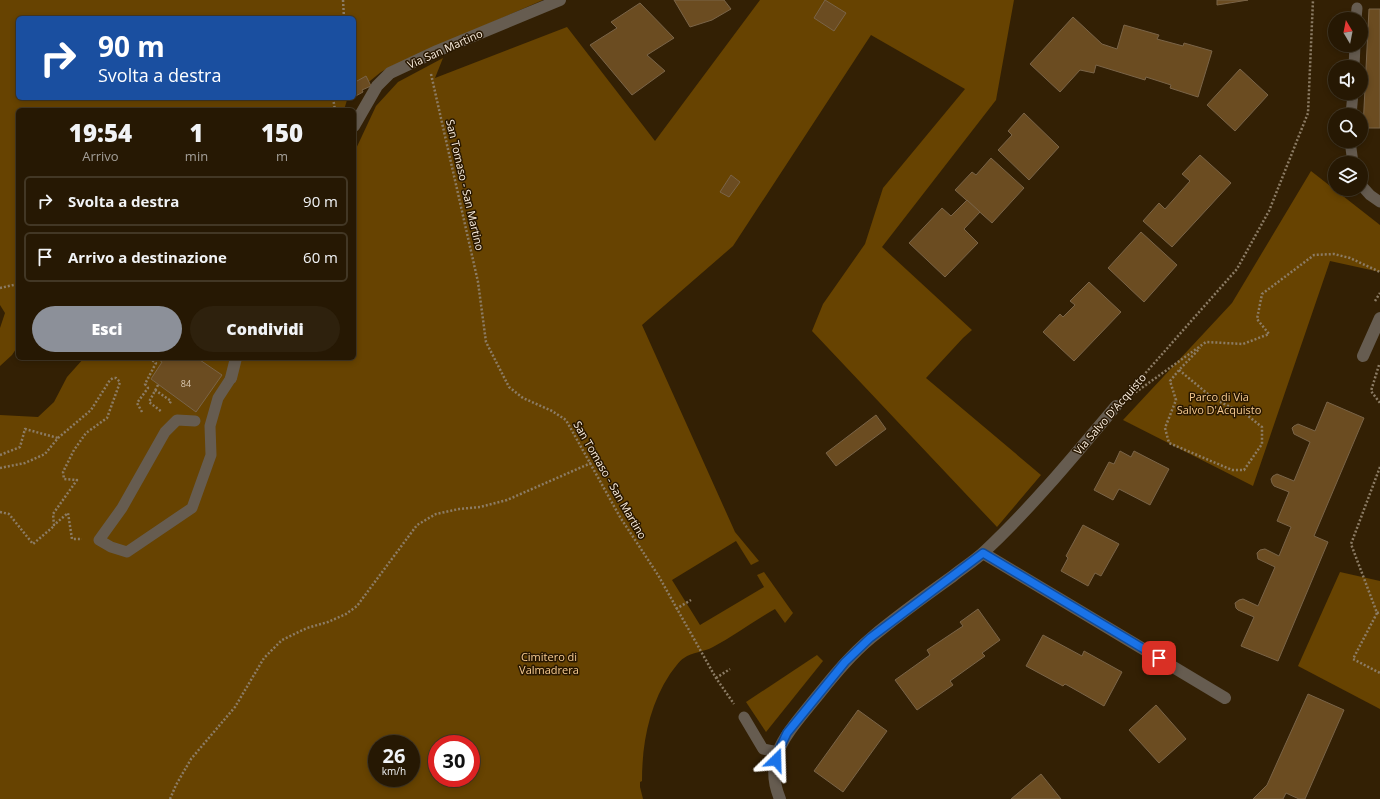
<!DOCTYPE html>
<html lang="it">
<style>
body{margin:0;font-family:"Open Sans",sans-serif;background:#2e210d;color:#f1f3f6;height:100vh;display:flex;flex-direction:column;font-size:15px;white-space:nowrap}
*{box-sizing:border-box;margin:0}
p{font-size:13px;color:#a4a09a}
.icon{flex:none;width:22px;height:22px;fill:none;stroke:currentColor;stroke-width:2;stroke-linecap:round;stroke-linejoin:round}
.map{position:relative;flex:1;overflow:hidden}
.drawer{position:absolute;left:16px;top:108px;width:340px;height:252px;display:flex;flex-direction:column;background:#261803;border-radius:6px;box-shadow:0 2px 6px #0003,0 0 0 1px #423725}
.drawer>*{flex:none}
.banner{position:absolute;left:16px;top:16px;width:340px;height:84px;border-radius:6px;box-shadow:0 2px 6px #0003,0 0 0 1px #423725;background:#1a4fa0;color:#fff;overflow:hidden}
.needle{width:26px;rotate:350deg}
.tools{position:absolute;left:1328px;top:12px;display:grid;gap:8px}
.tools a{display:grid;place-items:center;width:40px;height:40px;border-radius:50%;background:#261803;box-shadow:0 2px 6px #0003,0 0 0 1px #423725;font-size:20px}
.speed{position:absolute;left:368px;top:735px;display:flex;gap:8px;font-size:20px;font-weight:700;text-align:center}
.speed>*{display:grid;place-content:center;width:52px;height:52px;border-radius:50%;background:#261803;box-shadow:0 2px 6px #0003,0 0 0 1px #423725;line-height:1}
.speed small{font-size:10px;font-weight:400}
.speed .limit{border:6px solid #d22;background:#fff;color:#111}
.pin{position:absolute;display:grid;place-items:center;width:34px;height:34px;color:#fff;margin:-17px;border-radius:8px;box-shadow:0 2px 6px #0006}
.me{position:absolute;width:44px;margin:-22px;rotate:22deg;stroke-linejoin:round;filter:drop-shadow(0 0 3px #0008)}
.turn{display:flex;align-items:center;gap:14px;height:84px;padding:0 16px;font-size:18px}
.turn .icon{width:52px;height:52px;stroke-width:2.5}
.turn b{display:block;font-size:28px;line-height:34px}
.eta{display:flex;justify-content:space-evenly;align-items:center;height:68px;text-align:center}
.eta b{font-size:24px;font-weight:800;line-height:28px}
.action{display:flex;gap:8px;margin-top:auto;padding:8px 16px}
.action a{flex:1;height:46px;border-radius:24px;background:#8c9099;color:#fff;font-size:16px;font-weight:800;line-height:46px;text-align:center}
.action a+a{background:#2e210d;color:#f1f3f6}
ul{padding:0;list-style:none}
li{display:flex;align-items:center;gap:12px;height:50px;margin:0 8px 6px;padding:0 8px;border:2px solid #423725;border-radius:6px}
li div{flex:1}
li b{display:block;font-size:15px}
li em{font-style:normal}
.map>svg:first-child{display:block}
</style>
<div class="map">
<svg width="1380" height="799" viewBox="0 0 1380 799">
<rect width="100%" height="100%" fill="#332004"/>
<g fill="#674301" fill-rule="evenodd">
<path d="M0,0H543L392,66L381,72L354,94V18H18V98H349L347,100L344,110H18V346L12,355L0,366V328L5,313L0,305Z"/>
<path d="M760,0H1014L996,100L882,247L972,330L963,338L926,378L1041,475L997,527L812,331L823,304L865,244L883,188L965,89L871,35L733,246L642,325L735,532L759,561L751,565L736,541L672,580L700,625L764,587L757,575L764,572L793,613L785,623L775,609C754,621 734,636 713,647C704,652 692,652 684,658C679,661 674,669 670,674C649,706 642,743 642,781L640,782V787L643,799H0V415L38,417L54,402L67,377L84,358H354V153L376,106L398,82L443,58L435,78L567,27L655,141ZM377,744H411V778H377ZM437,744H471V778H437Z"/>
<path d="M1311,171L1380,225V272L1330,261L1253,486L1123,420L1232,303Z"/>
<path d="M1340,572L1380,581V709L1298,666Z"/>
<path d="M817,655L823,661L766,732L746,702Z"/>
</g>
<g fill="#6b4c21" stroke="#7a6448">
<path d="M674,0H724L731,9L712,20L690,27Z"/>
<path d="M825,0L846,13L834,31L814,18Z"/>
<path d="M1217,0H1248L1217,5Z"/>
<path d="M640,3L674,38L647,55L665,71L632,95L590,45L617,28L611,22Z"/>
<path d="M1369,9H1380V128H1363Z"/>
<path d="M1073,17L1102,44L1117,49L1124,25L1159,35L1157,39L1183,46L1184,43L1212,51L1198,97L1170,88L1171,85L1146,77L1145,80L1096,65L1094,73L1080,70L1060,92L1030,64Z"/>
<path d="M1240,69L1268,95L1235,131L1207,105Z"/>
<path d="M366,76L371,86L362,90L363,92L354,97V79H356L357,81Z"/>
<path d="M1024,113L1059,147L1029,180L998,150L1012,135L1008,131Z"/>
<path d="M1200,155L1231,183L1172,247L1143,221L1159,203L1165,209L1190,181L1182,174Z"/>
<path d="M991,158L1024,188L992,223L955,190L972,172L976,175Z"/>
<path d="M731,175L740,182L729,197L720,192Z"/>
<path d="M967,200L980,212L964,229L978,243L945,277L909,243L942,208L951,216Z"/>
<path d="M1141,232L1177,265L1144,302L1108,268Z"/>
<path d="M1089,282L1121,312L1074,361L1043,332L1060,314L1063,317L1075,305L1070,301Z"/>
<path d="M156,358H197L222,375L196,412L151,379L162,362Z"/>
<path d="M1327,402L1364,418L1314,536L1328,542L1278,661L1241,646L1254,617L1238,610L1236,608L1235,603L1239,600L1243,599L1258,606L1275,567L1258,559L1257,553L1260,550L1265,549L1279,556L1291,527L1277,521L1289,492L1274,486L1272,483L1271,479L1273,476L1277,474L1294,481L1310,442L1294,434L1292,428L1294,426L1298,424L1315,431Z"/>
<path d="M876,415L886,429L836,466L826,453Z"/>
<path d="M1120,451L1131,457L1134,451L1169,469L1150,505L1119,489L1113,500L1094,490L1109,462L1114,464Z"/>
<path d="M1083,525L1119,544L1101,576L1095,573L1088,586L1061,571L1068,558L1066,556Z"/>
<path d="M978,609L1000,640L982,653L985,656L950,681L953,685L917,710L895,680L930,655L927,650L963,626L960,622Z"/>
<path d="M1043,635L1082,656L1084,651L1122,672L1104,706L1067,685L1065,684L1063,686L1026,666Z"/>
<path d="M1308,694L1344,710L1305,799H1299L1286,793L1283,799H1253L1267,785Z"/>
<path d="M1156,705L1186,739L1159,763L1129,730Z"/>
<path d="M858,710L887,731L843,792L814,771Z"/>
<path d="M1041,774L1061,799H1011Z"/>
</g>
<g fill="none" stroke-linecap="round" stroke-linejoin="round">
<g stroke="#8c7c65" stroke-width="2.5" stroke-dasharray="2 2" stroke-linecap="butt">
<path d="M343,0L344,18"/>
<path d="M431,74L478,282L486,342L509,387L523,398L552,411L566,420L620,517L658,575L716,678L734,704"/>
<path d="M333,98L335,110"/>
<path d="M0,288L18,284"/>
<path d="M1375,301L1380,293"/>
<path d="M1379,365L1371,391L1380,403"/>
<path d="M1179,370L1214,399L1247,415L1262,427V444L1244,470H1232L1169,443L1165,428L1176,400L1170,381L1179,370L1200,348"/>
<path d="M158,385L149,402L162,412"/>
<path d="M155,390L171,401L169,405"/>
<path d="M1127,394L1237,269L1269,211L1308,113L1313,0"/>
<path d="M1129,397L1206,342L1243,344L1269,334L1257,319L1262,294L1314,255L1334,254L1350,258L1380,272"/>
<path d="M142,412L137,403L148,388L145,384L156,363L149,358"/>
<path d="M0,455L20,447L25,429L58,438"/>
<path d="M1380,467L1351,544L1377,613L1380,612"/>
<path d="M0,468L25,463L45,454L58,438L91,410L110,380L113,378H116L120,382L119,385L107,418L86,433L74,450L63,472L64,479L77,480L53,514L54,525L68,513L72,539H82"/>
<path d="M0,512L9,514L33,544L54,526"/>
<path d="M676,609L691,600"/>
<path d="M1377,613L1353,659L1380,673"/>
<path d="M716,678L730,669"/>
<path d="M170,799L176,785L191,759L235,707L264,658L282,640L307,628L328,622L346,614L357,606L417,525L436,514L459,509L480,507L507,500L591,463"/>
</g>
<g stroke="#665c50" stroke-width="11">
<path d="M1356,19L1357,8"/>
<path d="M1354,67L1355,45"/>
<path d="M1351,115L1353,93"/>
<path d="M1350,141L1353,163"/>
<path d="M1361,185L1370,195L1380,202"/>
<path d="M195,421L177,420L165,432L122,508L99,540L111,547L127,552L192,508L211,455L210,426L218,398L231,378"/>
<path d="M744,717L763,749L778,752"/>
</g>
<g stroke="#665c50" stroke-width="12">
<path d="M354,126L377,86L390,73L437,51L560,0"/>
<path d="M1363,356L1380,318"/>
<path d="M231,378L236,358"/>
<path d="M983,553L1225,698"/>
<path d="M780,799C763,759 786,735 810,705C829,682 847,658 871,638C897,616 925,596 953,576C963,568 974,561 984,552C1032,507 1074,456 1116,406"/>
</g>
</g>
<g fill="none" stroke-linecap="round" stroke-linejoin="round">
<defs>
<path id="route" d="M776,760L778,752L787,733L845,662L870,638L983,553L1159,658"/>
</defs>
<use href="#route" stroke="#114b97" stroke-width="10"/>
<use href="#route" stroke="#1a73e8" stroke-width="7"/>
</g>
<g text-anchor="middle" stroke-width="3" stroke-linejoin="round" paint-order="stroke">
<g font-size="9" fill="#d9c8b1">
<text x="186" y="387">84</text>
</g>
<g font-size="11" fill="#fef1e1" stroke="#281700">
<text transform="translate(445 49) rotate(-24)" y="4">Via San Martino</text>
<text transform="translate(465 185) rotate(77)" y="4">San Tomaso - San Martino</text>
<text transform="translate(1110 414) rotate(-49)" y="4">Via Salvo D'Acquisto</text>
<text transform="translate(610 480) rotate(60)" y="4">San Tomaso - San Martino</text>
</g>
<g font-size="11" fill="#f7cb91" stroke="#281700">
<text x="1219" y="401">Parco di Via<tspan x="1219" dy="13">Salvo D'Acquisto</tspan></text>
<text x="549" y="661">Cimitero di<tspan x="549" dy="13">Valmadrera</tspan></text>
</g>
</g>
</svg>
<div class="tools">
<a><svg class="needle" viewBox="-14 -14 28 28"><path d="M0-13l5 13h-10z" fill="#e53935"/><path d="M0 13l5-13h-10z" fill="#a4a09a"/></svg></a>
<a><svg class="icon" aria-label="sound" viewBox="0 0 24 24"><path d="M4 9h4l5-4v14l-5-4H4zM17 9q2 3 0 6"/></svg></a>
<a><svg class="icon" aria-label="search" viewBox="0 0 24 24"><circle cx="10" cy="10" r="6"/><path d="M15 15l6 6"/></svg></a>
<a><svg class="icon" aria-label="layers" viewBox="0 0 24 24"><path d="M12 4l9 5-9 5-9-5zM3 14l9 5 9-5"/></svg></a>
</div>
<div class="speed"><div>26<small>km/h</small></div><div class="limit">30</div></div>
<div class="pin" style="left:1159px;top:658px;background:#d93025"><svg class="icon" aria-label="arrive" viewBox="0 0 24 24"><path d="M6 21V4h12l-3 4 3 4H6"/></svg></div>
<svg class="me" style="left:776px;top:760px" viewBox="-20 -20 40 40"><path d="M0-17L14 15 0 8-14 15z" fill="#1a73e8" stroke="#fff" stroke-width="4"/></svg>
<div class="banner">
<div class="turn"><svg class="icon" aria-label="right" viewBox="0 0 24 24"><path d="M7 20v-9h11M14 6l5 5-5 5"/></svg><div><b>90 m</b>Svolta a destra</div></div>
</div>
<section class="drawer">
<div class="eta">
<div><b>19:54</b><p>Arrivo</p></div>
<div><b>1</b><p>min</p></div>
<div><b>150</b><p>m</p></div>
</div>
<ul>
<li><svg class="icon" aria-label="right" viewBox="0 0 24 24"><path d="M7 20v-9h11M14 6l5 5-5 5"/></svg><div><b>Svolta a destra</b></div><em>90 m</em></li>
<li><svg class="icon" aria-label="arrive" viewBox="0 0 24 24"><path d="M6 21V4h12l-3 4 3 4H6"/></svg><div><b>Arrivo a destinazione</b></div><em>60 m</em></li>
</ul>
<div class="action"><a>Esci</a><a>Condividi</a></div>
</section>
</div>
